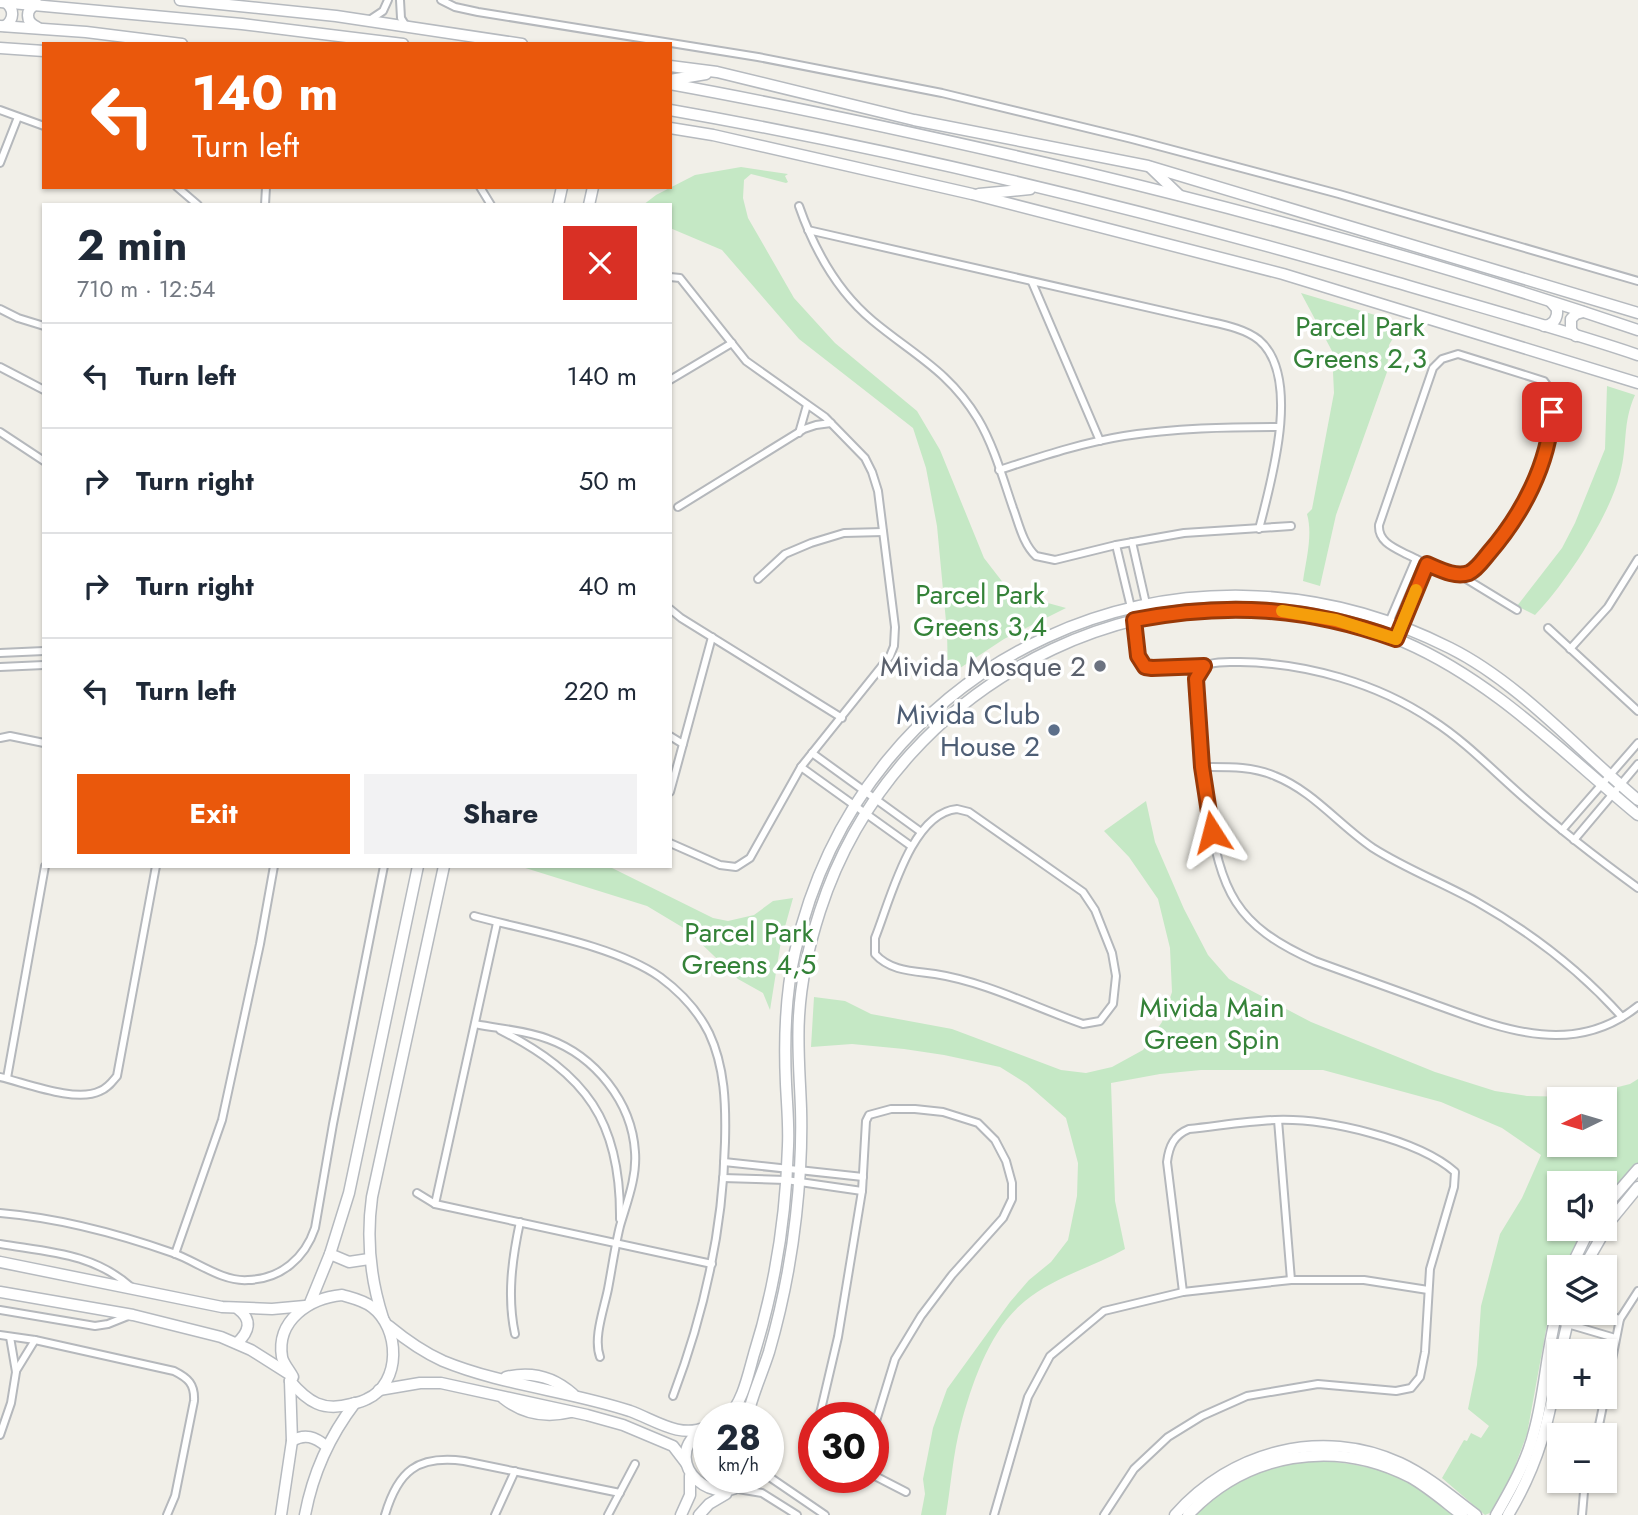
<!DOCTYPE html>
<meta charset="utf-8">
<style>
body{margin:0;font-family:Jost,sans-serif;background:#f2f2f3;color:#1f2937;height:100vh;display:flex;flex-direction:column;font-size:26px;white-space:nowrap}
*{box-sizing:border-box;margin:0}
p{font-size:23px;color:#747a83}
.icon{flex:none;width:38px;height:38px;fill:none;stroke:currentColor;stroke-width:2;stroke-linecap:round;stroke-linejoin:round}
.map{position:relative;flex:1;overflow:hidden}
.sheet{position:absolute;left:42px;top:203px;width:630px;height:665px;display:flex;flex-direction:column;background:#fff;border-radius:0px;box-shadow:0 2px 5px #0004}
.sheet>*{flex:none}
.guide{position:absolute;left:42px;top:42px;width:630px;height:147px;border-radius:0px;box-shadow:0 2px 5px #0004;background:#ea580c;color:#fff;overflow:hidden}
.needle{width:46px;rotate:265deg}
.fabs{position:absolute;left:1547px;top:1087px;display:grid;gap:14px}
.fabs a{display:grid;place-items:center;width:70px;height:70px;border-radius:0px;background:#fff;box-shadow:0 2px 5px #0004;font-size:35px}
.speed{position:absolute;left:693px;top:1402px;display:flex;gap:14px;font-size:35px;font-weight:700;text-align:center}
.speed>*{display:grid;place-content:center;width:91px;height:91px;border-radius:50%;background:#fff;box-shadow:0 2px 5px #0004;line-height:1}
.speed small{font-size:18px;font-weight:400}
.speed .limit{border:10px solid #d22;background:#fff;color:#111}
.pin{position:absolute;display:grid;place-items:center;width:60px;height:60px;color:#fff;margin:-30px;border-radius:14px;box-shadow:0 4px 10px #0006}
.me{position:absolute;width:77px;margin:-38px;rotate:351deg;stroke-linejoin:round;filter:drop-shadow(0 0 5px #0008)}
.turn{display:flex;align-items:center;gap:24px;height:147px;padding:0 35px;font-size:32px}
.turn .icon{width:91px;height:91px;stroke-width:2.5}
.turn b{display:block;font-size:49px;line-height:60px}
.round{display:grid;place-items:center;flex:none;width:74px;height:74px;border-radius:0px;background:#f2f2f3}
.summary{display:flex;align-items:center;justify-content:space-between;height:119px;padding:0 35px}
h1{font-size:42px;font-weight:700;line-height:52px}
.primary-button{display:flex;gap:14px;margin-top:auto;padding:14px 35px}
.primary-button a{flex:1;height:80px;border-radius:0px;background:#ea580c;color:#fff;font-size:28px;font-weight:700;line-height:80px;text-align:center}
.primary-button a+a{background:#f2f2f3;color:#1f2937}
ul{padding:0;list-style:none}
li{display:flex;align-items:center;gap:21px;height:105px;padding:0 35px;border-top:2px solid #e0e1e3}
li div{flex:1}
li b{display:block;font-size:26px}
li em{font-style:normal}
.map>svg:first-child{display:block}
</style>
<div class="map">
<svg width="1638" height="1515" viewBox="0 0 1638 1515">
<rect width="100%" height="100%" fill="#f1efe8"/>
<g fill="#c5e8c5" fill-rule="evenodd">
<path d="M741,167L788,174L785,176L788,182L786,183L751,174L744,180L743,198L748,218L794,298L835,343L917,411L940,450L984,558L1011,593L1066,608L1004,639L948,676L947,632L937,526L926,468L913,428L799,339L722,250L670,228V205H643L656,195L695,175Z"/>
<path d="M1301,293L1402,323L1389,345L1387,372L1336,515L1320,586L1303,581C1306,560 1313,535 1307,514L1312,509L1334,393L1332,351Z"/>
<path d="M1607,386L1635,395C1622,424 1628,445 1620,474C1609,517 1566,583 1535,615L1517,606L1562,548L1575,523L1605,449Z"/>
<path d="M1146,801L1155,842L1184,909L1208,955L1229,979L1311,1022L1435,1072L1495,1091L1527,1096L1578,1097L1630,1084L1638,1079V1163L1605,1201V1183H1559V1228L1586,1229L1566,1267H1559V1285L1548,1319L1527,1434L1511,1477L1492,1512L1485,1515L1442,1478L1464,1440L1467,1441L1471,1433L1481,1438L1489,1426L1468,1409L1477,1365L1481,1306L1500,1234L1522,1198L1541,1155L1502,1128L1441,1102L1323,1070H1201L1160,1074L1111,1083L1115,1201L1125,1249C1093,1267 1054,1277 1025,1301C990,1329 972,1383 961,1424C953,1453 951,1485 946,1515H921L925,1494L923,1479L928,1454L933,1428L947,1389L1010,1302L1029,1280L1051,1262L1068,1240L1077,1196L1078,1163L1066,1118L1027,1084L1000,1067L944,1055L904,1049L852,1044L811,1047L814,997L845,1001L871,1014L952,1029L1061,1070L1086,1073L1112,1067L1143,1050L1162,1022L1172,992L1170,948L1158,899L1129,857L1104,831ZM1559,1099H1605V1144H1559Z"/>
<path d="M519,866H608L713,918L728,921L754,915L773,901L793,898L781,941L770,1010L763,993L738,979L687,930L647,906Z"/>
<path d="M1303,1460C1341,1461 1382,1466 1415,1486C1429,1495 1443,1505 1456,1515H1195C1231,1482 1255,1470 1303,1460Z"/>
</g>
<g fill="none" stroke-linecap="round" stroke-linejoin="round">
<defs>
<g id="street">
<path d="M400,0L401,18L406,26"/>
<path d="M441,0L455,7L478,12L758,57L942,93L1132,139L1339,194L1638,281"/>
<path d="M368,21L383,11L388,0"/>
<path d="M0,110L44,126"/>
<path d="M0,163L18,117"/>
<path d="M177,187L198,205"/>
<path d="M480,187L491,205"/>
<path d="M265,205L266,187"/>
<path d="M799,206C814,249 838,292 873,321C914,355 949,371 978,419C994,446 1003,479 1013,508C1019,524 1023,544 1036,556L1055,560L1116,545L1184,533L1291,526"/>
<path d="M808,230L1198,319C1218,324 1243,327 1259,340C1302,377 1271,482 1259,529"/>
<path d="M670,277L680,278L746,361L825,417L865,458L872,472L878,491L895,627L894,646L890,656L801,767L750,858L736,867L720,865L670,843"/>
<path d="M1032,282L1100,441"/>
<path d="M0,309L18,318L44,326"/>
<path d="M1458,354L1544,381C1576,415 1522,508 1500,539C1492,550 1480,569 1466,573C1448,579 1422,561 1406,554C1392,547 1378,541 1379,525L1433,368L1442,359Z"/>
<path d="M0,367L44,390"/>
<path d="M670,380L732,343"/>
<path d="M0,432L44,461"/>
<path d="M799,433L807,405"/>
<path d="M999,470C1040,457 1081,443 1124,436C1175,428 1227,427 1279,427"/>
<path d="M678,507L804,429L816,425L831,423"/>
<path d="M1132,542L1149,617"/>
<path d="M1116,545L1134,620L1141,662L1152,668L1204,666"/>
<path d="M1458,574L1517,610"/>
<path d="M758,579L785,554L811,543L844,533L883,532"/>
<path d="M670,609L681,618L842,718"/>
<path d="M1548,628L1638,711"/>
<path d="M1399,630L1427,564"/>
<path d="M1384,634L1416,559"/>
<path d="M1570,649L1608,607L1638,559"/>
<path d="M0,653L44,651"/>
<path d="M0,667L44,665"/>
<path d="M670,736L683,744"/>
<path d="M0,738L10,736L44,743"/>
<path d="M812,753L921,832"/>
<path d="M801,767L911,846"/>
<path d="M1202,767C1227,767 1252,766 1275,776C1313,791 1339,825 1373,848C1406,869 1443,883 1477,902C1532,933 1580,970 1622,1017"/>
<path d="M670,792L712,637"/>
<path d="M957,809L969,812L1083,892L1095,910L1112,953L1116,976L1113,1004L1100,1021L1083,1024C1034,1007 986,982 935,974C913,971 890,971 875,954V938C890,901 911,813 957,809Z"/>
<path d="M1562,830L1638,743"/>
<path d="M1574,840L1638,764"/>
<path d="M1638,888C1601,861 1564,833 1529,802C1497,775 1468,743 1432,720C1377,683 1306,663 1240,662C1223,662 1202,659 1196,679C1199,723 1202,765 1208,808C1221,891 1234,925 1315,961C1353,975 1392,989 1431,1003C1500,1028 1573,1059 1638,1006"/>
<path d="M474,916C529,931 614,945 660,977C679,991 698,1011 709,1033C725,1067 726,1105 725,1142C723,1230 704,1314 673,1396"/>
<path d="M475,1024C499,1029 525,1030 548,1039C595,1056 632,1102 635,1152C637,1177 627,1202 620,1226C615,1246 612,1268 608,1289C604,1309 593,1338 600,1357"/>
<path d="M500,1030C586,1074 621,1121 620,1219"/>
<path d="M0,1077C26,1083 76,1103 100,1091C108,1088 112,1082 117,1076L156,866"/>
<path d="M7,1078L45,866"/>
<path d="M1278,1120L1291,1280"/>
<path d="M724,1162L863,1177"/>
<path d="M723,1178L786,1180L862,1191"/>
<path d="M417,1193L435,1204L712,1264"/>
<path d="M435,1204L497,923"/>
<path d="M0,1213C60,1218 116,1233 173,1253C196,1261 222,1282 248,1280C281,1279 305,1258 315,1228L333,1124L384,866"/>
<path d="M0,1244C48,1252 93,1253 131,1287"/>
<path d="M175,1254L222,1120L260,944L274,866"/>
<path d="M0,1310L95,1326L108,1324L128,1316"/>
<path d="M1598,1312L1620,1319"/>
<path d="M1554,1320L1615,1338"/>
<path d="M515,1334C507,1297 512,1259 520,1222"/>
<path d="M0,1335L35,1340L174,1371C188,1378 195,1384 194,1401L175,1496L167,1515"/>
<path d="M16,1371L35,1340"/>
<path d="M1605,1395L1620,1319L1638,1291"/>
<path d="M819,1418L838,1337L862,1191L866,1121L869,1115L891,1109H915L943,1112L978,1123L995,1140L1006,1161L1012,1183V1199L1003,1218L952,1275L921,1316L895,1359L873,1431"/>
<path d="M0,1435L11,1403L16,1372L10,1337"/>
<path d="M1597,1435L1605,1396"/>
<path d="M873,1475L906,1492"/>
<path d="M768,1476L825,1515"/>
<path d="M738,1489L762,1493L797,1515"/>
<path d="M385,1515C398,1471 417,1455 464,1461L620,1493"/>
<path d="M495,1515L515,1471"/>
<path d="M608,1515L635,1464"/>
<path d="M994,1515L1028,1397L1050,1356L1104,1311L1183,1292L1291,1280H1364L1428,1290"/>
<path d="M1104,1515L1134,1469L1168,1437L1202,1416L1247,1396L1318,1384L1396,1391L1411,1388L1420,1377L1425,1352L1430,1269L1454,1187L1455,1172C1418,1139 1325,1118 1275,1120C1247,1121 1218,1126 1189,1129C1174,1135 1169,1146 1167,1162L1183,1292"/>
<path d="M1582,1515L1585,1480"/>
</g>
<g id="secondary">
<path d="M180,0L336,16L522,44"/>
<path d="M0,2L242,24L403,44"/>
<path d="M0,26L86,32L182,44"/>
<path d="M5,26C14,20 15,9 5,2"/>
<path d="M37,27C25,22 25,9 37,4"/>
<path d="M0,48L44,51"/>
<path d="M670,66L717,72L914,120L1148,166L1638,313"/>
<path d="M670,80L706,74"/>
<path d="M670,84C809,109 947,140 1084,172C1271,217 1456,268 1638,330"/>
<path d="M670,110C915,153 1157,213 1395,282C1476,306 1558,328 1638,355"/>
<path d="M670,128L713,135L972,194L1283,274L1638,383"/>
<path d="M1150,167L1179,195"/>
<path d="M979,194L1030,189"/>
<path d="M558,205L562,187"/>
<path d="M589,205L593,187"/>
<path d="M1544,326C1553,325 1558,319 1557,309L1551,302"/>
<path d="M1576,336L1571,330V319L1576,314L1583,312"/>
<path d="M1605,1207L1638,1169"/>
<path d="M330,1254L349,1262L369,1259"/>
<path d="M0,1262L222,1307L272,1309L305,1306"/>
<path d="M1571,1267L1590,1228"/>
<path d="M1584,1267L1611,1220L1638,1187"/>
<path d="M0,1292L133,1315L221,1337L251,1350L289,1374"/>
<path d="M342,1295C352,1298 363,1300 372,1307C400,1328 402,1383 367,1399C362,1402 356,1403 351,1404C323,1412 308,1402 290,1381L293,1377C290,1371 283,1363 282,1357C276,1320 310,1298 342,1295Z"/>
<path d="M310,1303L330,1254L349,1193L418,866"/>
<path d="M383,1318C370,1278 366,1240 372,1197L444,866"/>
<path d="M389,1326C406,1340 423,1352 443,1361C501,1385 570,1391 630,1411C655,1420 680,1439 706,1427"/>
<path d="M237,1343C249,1332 253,1320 238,1309"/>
<path d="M1561,1351L1570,1312"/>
<path d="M506,1377C531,1371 554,1377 573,1394"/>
<path d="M379,1390L420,1383H441L587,1415L623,1425L673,1446L686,1463"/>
<path d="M503,1398C523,1414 546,1418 571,1412"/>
<path d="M727,1418C743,1402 748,1375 754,1354C775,1287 786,1216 788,1146C789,1126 787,1105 786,1084C784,1040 785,995 795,952C862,655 1180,511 1450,648C1520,683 1578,750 1638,800"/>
<path d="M747,1418C752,1395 762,1374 769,1352C782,1307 791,1262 796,1216C800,1180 802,1144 801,1109C800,1078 797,1047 799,1016C801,981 809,945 820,911C897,672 1170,541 1404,642C1494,681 1563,753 1638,815"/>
<path d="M700,1431C658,1463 718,1515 750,1477"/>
<path d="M292,1441C305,1433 315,1437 326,1446"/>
<path d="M281,1515L292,1441L290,1381"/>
<path d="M305,1515C313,1472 329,1437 355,1403"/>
<path d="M681,1515L690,1495V1476"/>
<path d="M699,1515L709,1504L726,1494"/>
<path d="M1175,1515C1231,1451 1322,1427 1400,1463C1428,1476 1452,1497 1476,1515"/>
<path d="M1188,1515C1246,1453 1334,1438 1410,1477C1428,1487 1445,1502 1462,1515"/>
<path d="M1496,1515C1511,1489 1527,1461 1534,1432C1546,1390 1546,1347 1559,1305"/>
<path d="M1508,1515C1539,1464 1550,1418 1559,1360"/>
</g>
</defs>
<use href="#street" stroke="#b5b8bc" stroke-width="10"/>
<use href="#secondary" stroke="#b6babf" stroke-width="13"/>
<use href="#street" stroke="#fff" stroke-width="6"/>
<use href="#secondary" stroke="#fff" stroke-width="10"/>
</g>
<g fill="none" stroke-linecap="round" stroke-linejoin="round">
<defs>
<path id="route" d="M1212,832L1202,767L1196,679L1204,666L1152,668L1145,667L1138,656L1134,620C1227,602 1307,607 1396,639L1427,564C1439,569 1455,578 1469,573C1477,569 1483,560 1488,554C1522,515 1549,464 1552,412"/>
</defs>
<use href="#route" stroke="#983908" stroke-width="18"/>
<use href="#route" stroke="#ea580c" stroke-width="12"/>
<path stroke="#f59e0b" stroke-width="12" d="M1282,611L1336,620L1396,639L1416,590"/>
</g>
<circle fill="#6b7280" stroke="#fff" stroke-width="2.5" cx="1100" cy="666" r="7"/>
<circle fill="#5c6f8a" stroke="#fff" stroke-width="2.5" cx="1054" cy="730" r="7"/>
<g text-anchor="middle" stroke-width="7" stroke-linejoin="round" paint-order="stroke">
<g font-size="28" fill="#348238" stroke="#fff">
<text x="1360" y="336">Parcel Park<tspan x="1360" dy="32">Greens 2,3</tspan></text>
<text x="980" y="604">Parcel Park<tspan x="980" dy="32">Greens 3,4</tspan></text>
<text x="749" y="942">Parcel Park<tspan x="749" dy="32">Greens 4,5</tspan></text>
<text x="1212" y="1017">Mivida Main<tspan x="1212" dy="32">Green Spin</tspan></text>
</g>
<g font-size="28" fill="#5b616d" stroke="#fff" text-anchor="end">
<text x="1086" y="676">Mivida Mosque 2</text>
</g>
<g font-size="28" fill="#4e5e75" stroke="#fff" text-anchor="end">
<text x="1040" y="724">Mivida Club<tspan x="1040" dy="32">House 2</tspan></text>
</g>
</g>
</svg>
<div class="fabs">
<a><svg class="needle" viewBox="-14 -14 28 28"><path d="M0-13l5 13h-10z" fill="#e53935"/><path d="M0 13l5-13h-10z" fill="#747a83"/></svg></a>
<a><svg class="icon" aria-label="sound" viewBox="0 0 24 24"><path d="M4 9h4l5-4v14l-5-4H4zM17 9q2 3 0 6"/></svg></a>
<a><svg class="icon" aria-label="layers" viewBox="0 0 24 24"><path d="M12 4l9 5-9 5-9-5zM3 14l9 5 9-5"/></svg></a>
<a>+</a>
<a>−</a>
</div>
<div class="speed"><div>28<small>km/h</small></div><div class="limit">30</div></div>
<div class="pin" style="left:1552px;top:412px;background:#d93025"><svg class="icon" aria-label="arrive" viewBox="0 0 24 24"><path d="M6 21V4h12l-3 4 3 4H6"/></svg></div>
<svg class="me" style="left:1212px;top:832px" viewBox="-20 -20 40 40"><path d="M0-17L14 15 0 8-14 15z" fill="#ea580c" stroke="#fff" stroke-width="4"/></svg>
<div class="guide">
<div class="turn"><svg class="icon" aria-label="left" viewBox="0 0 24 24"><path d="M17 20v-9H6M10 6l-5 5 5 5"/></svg><div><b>140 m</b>Turn left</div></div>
</div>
<section class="sheet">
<div class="summary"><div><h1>2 min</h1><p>710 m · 12:54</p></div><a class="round" style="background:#d93025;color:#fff"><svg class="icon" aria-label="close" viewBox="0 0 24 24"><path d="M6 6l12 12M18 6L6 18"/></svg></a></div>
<ul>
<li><svg class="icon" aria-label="left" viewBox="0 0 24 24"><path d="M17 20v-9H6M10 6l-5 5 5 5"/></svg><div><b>Turn left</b></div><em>140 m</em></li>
<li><svg class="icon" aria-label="right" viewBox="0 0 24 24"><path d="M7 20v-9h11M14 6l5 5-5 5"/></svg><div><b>Turn right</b></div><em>50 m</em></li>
<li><svg class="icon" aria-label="right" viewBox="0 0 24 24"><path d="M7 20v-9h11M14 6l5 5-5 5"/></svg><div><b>Turn right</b></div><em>40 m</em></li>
<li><svg class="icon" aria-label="left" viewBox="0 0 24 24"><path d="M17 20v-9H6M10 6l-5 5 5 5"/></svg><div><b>Turn left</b></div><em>220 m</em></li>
</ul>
<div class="primary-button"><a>Exit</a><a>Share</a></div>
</section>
</div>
